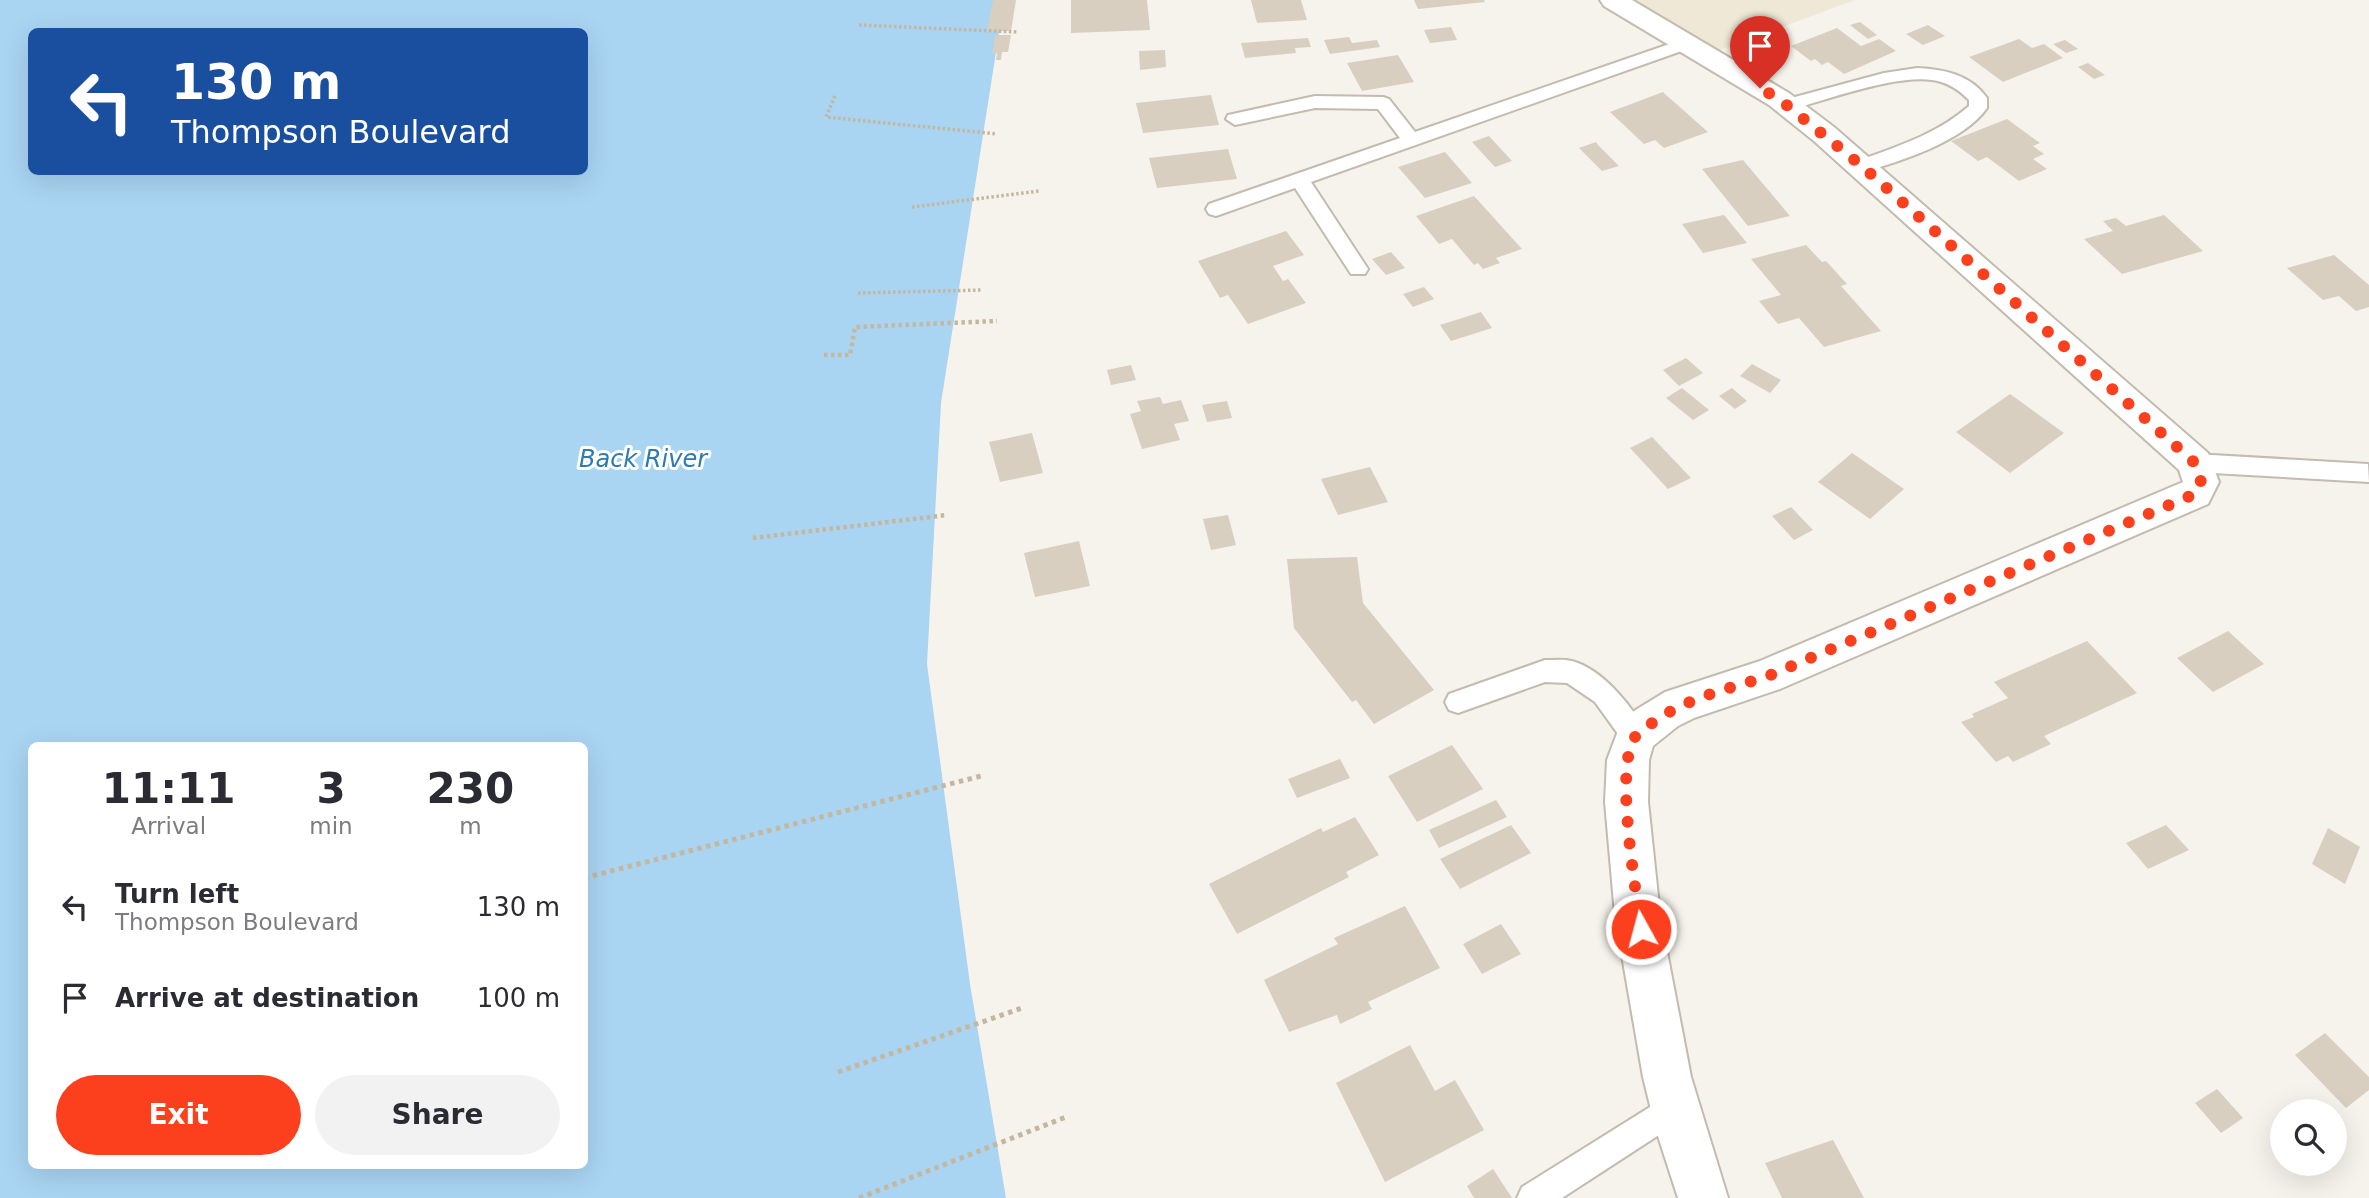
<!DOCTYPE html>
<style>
body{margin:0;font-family:"DejaVu Sans",sans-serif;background:#f2f2f3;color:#2b2b33;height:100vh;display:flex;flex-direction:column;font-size:26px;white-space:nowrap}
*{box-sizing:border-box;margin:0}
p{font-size:23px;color:#7c7c81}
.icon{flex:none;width:38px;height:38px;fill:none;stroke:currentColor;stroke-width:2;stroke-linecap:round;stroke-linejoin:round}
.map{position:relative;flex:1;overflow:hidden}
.panel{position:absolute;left:28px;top:742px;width:560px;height:427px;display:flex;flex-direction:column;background:#fff;border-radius:10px;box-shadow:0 7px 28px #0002}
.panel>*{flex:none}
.top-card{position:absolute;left:28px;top:28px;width:560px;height:147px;border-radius:10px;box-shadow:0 7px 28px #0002;background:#1a4fa0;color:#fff;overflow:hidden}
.buttons{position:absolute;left:2270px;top:1099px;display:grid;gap:14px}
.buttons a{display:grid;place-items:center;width:77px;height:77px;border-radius:50%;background:#fff;box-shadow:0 7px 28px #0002;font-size:35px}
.pin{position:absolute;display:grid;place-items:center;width:60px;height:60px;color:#fff;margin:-72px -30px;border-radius:50% 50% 50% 0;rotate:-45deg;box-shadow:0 0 7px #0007}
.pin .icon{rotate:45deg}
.me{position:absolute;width:77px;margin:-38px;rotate:353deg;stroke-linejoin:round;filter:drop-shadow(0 0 5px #0008)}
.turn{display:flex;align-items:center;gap:24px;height:147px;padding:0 28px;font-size:32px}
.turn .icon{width:91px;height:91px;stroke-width:2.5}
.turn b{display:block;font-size:49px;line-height:60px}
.eta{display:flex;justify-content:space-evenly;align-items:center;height:119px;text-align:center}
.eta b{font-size:42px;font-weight:700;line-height:49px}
.cta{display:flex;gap:14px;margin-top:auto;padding:14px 28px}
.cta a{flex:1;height:80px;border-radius:42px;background:#fc3f1d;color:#fff;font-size:28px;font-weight:700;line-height:80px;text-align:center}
.cta a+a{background:#f2f2f3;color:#2b2b33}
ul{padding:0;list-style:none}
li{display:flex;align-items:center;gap:21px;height:91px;padding:0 28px}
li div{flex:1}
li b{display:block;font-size:26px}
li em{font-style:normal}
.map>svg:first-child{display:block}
</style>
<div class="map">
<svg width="2369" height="1198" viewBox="0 0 2369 1198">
<rect width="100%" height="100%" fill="#f6f3ec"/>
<path fill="#efe8d6" d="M1621,0H1855L1714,52Z"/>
<path fill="#a9d4f2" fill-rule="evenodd" d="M0,0H1002L999,33L941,403L927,664L970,984L1006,1198H0ZM32,32H584V172H32ZM32,746H584V1166H32Z"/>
<g fill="#d8cfc1">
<path d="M993,0H1016L1011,31H987Z"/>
<path d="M1071,0H1147L1150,30L1071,33Z"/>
<path d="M1251,0H1301L1307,20L1257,23Z"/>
<path d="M1414,0H1484L1485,2L1418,9Z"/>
<path d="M1860,22L1877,35L1868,39L1850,25Z"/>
<path d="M1928,25L1945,36L1923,45L1906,34Z"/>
<path d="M1451,27L1457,40L1430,43L1424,30Z"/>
<path d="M1837,28L1861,46L1879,39L1896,51L1844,74L1828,62L1822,65L1815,59L1811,61L1791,46Z"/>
<path d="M995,35H1011L1008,52H1002L1001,60H996L997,53H992Z"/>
<path d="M1349,37L1352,43L1377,40L1380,47L1330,54L1324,40Z"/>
<path d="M1308,38L1311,47L1295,48L1296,53L1245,58L1241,43Z"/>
<path d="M2019,39L2032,48L2044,44L2063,58L2003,82L1969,57Z"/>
<path d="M2065,40L2078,49L2066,53L2053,44Z"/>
<path d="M1165,50L1166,67L1140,70L1139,51Z"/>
<path d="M1398,55L1414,82L1362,91L1347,63Z"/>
<path d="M2088,63L2105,75L2094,79L2078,67Z"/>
<path d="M1663,92L1665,94L1708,132L1664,148L1655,140L1644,144L1610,112Z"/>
<path d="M1211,95L1219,125L1143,133L1136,103Z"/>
<path d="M2007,119L2040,143L2033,146L2044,154L2033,159L2047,169L2019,181L1987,157L1978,161L1951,141Z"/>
<path d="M1489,136L1512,161L1495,167L1472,142Z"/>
<path d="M1596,142L1598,145L1619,166L1602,171L1579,148Z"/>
<path d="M1228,149L1237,179L1157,188L1149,158Z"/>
<path d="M1445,152L1472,183L1425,198L1398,167Z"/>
<path d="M1743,160L1790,216L1748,226L1702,169Z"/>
<path d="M1474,196L1522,249L1496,258L1500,263L1483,269L1478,263L1474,265L1452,239L1439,244L1416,216Z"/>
<path d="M1724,215L1747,243L1703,253L1682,224Z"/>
<path d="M2164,215L2203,251L2122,274L2084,239L2113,231L2103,221L2116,218L2126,226Z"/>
<path d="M1286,231L1304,255L1273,266L1283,281L1288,279L1306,303L1248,324L1228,295L1220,298L1198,261Z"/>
<path d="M1806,245L1822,262L1826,261L1847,284L1841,286L1881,331L1824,347L1799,318L1778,324L1759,301L1781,295L1751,259Z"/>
<path d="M1391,252L1405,268L1386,275L1372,259Z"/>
<path d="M2334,255L2369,285V307L2356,311L2339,296L2323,300L2287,268Z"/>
<path d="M1424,287L1434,299L1413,307L1403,294Z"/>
<path d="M1481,312L1492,328L1451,341L1440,325Z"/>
<path d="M1686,358L1703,373L1679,386L1663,370Z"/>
<path d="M1752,364L1781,380L1770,393L1740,376Z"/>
<path d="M1131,365L1136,380L1111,385L1107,370Z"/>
<path d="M1682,388L1709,410L1693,420L1666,398Z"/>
<path d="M1732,388L1747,401L1735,409L1719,396Z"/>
<path d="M2010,394L2064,433L2010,473L1956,432Z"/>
<path d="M1160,397L1163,404L1181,400L1189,421L1174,424L1180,440L1142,449L1130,414L1141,411L1137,401Z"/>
<path d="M1227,401L1232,418L1207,422L1202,405Z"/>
<path d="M1032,433L1043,473L1000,482L989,442Z"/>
<path d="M1652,437L1691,478L1668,489L1630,448Z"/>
<path d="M1852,453L1904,489L1870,519L1818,482Z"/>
<path d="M1370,467L1388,502L1338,515L1321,479Z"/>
<path d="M1791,507L1813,530L1794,540L1772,516Z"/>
<path d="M1228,515L1236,545L1211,550L1203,519Z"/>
<path d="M1079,541L1090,586L1035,597L1024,553Z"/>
<path d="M1357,557L1363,603L1434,690L1374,724L1356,700L1352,702L1294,628L1287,559Z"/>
<path d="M2228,631L2264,664L2213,692L2177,658Z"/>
<path d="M2087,641L2137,693L2044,736L2051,744L2013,762L2008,756L1996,762L1961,722L1974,717L1972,714L2008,698L1994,682Z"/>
<path d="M1452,745L1483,789L1417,822L1388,776Z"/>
<path d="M1340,759L1350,778L1297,798L1288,779Z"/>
<path d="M1496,800L1507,817L1439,848L1429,830Z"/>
<path d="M1355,817L1379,855L1346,872L1349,877L1237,934L1209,884L1321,828L1323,832Z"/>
<path d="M1511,825L1531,853L1460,889L1440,859Z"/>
<path d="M2166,825L2189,850L2148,869L2126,843Z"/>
<path d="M2328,828L2360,847L2345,884L2312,864Z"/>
<path d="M1405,906L1440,968L1368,1002L1372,1009L1340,1024L1337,1015L1289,1032L1264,980L1338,944L1334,938Z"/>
<path d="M1501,924L1521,954L1482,974L1463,944Z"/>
<path d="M2325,1033L2369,1077V1090L2346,1108L2295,1055Z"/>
<path d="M1410,1045L1435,1091L1455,1080L1484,1130L1385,1182L1336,1083Z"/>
<path d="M2217,1089L2243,1118L2221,1133L2195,1103Z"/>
<path d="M1833,1140L1864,1198H1782L1765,1163Z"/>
<path d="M1493,1169L1512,1198H1474L1467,1186Z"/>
</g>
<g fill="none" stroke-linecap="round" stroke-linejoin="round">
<defs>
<g id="lane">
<path d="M1684,39L1693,44L1690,48L1311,182L1368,269L1365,274H1351L1295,188L1216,216L1209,214L1206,209L1209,204L1400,138L1378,109L1315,108L1235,125L1226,119L1228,115L1315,96L1383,97L1389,99L1415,132Z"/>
<path d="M1917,68C1944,69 1971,75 1987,98V108C1964,141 1900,162 1862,172L1855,170L1852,166L1855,162C1895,147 1936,135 1969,106V100C1961,92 1952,85 1941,82C1905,70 1824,101 1786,111L1777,105L1780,101L1884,73Z"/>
<path d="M2195,454L2368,464L2369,482L2195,472L2187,469L2184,463L2187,457Z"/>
<path d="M1545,660C1554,660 1564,659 1572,661C1603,669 1636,710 1648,737L1644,745L1635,749L1626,745L1595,702L1567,683L1545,682L1458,713L1449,710L1445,702L1449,694Z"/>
<path d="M1674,1092L1685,1096L1689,1107L1685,1118L1562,1198H1517L1522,1187Z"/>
</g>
<path id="street" d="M1600,0H1632L1789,93L1834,127L2208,453L2219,482L2208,504L1780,689L1694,718L1678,726L1653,746L1649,760L1648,802L1660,915L1691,1077L1728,1198H1678L1656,1130L1643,1077L1615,915L1605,802L1607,760L1621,723L1634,711L1665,692L1760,661L2183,482L2179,470L1814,141L1769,105L1604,6Z"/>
</defs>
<use href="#lane" stroke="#c2bbae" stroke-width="4"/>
<use href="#street" stroke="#c2bbae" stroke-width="4"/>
<g stroke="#c4b79f" stroke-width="3.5" stroke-dasharray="2.5 2.5" stroke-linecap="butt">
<path d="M859,25L1017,32"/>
<path d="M835,96L826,117L997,134"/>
<path d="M912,207L1039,191"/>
<path d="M858,293L981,290"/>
</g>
<g stroke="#c4b79f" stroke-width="4.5" stroke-dasharray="3.5 3.5" stroke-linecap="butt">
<path d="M824,355H850L855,327L997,321"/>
<path d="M753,538L947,515"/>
</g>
<g stroke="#c4b79f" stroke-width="5" stroke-dasharray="4.5 4.5" stroke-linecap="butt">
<path d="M584,878L981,776"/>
<path d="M838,1072L1025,1007"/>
<path d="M859,1198L1066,1117"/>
</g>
<use href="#lane" fill="#fff" fill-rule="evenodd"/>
<use href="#street" fill="#fff" fill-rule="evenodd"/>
</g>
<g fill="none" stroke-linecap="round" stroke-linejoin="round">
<path stroke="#fc3f1d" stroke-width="12" stroke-dasharray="0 21.6" d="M1641,929C1636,889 1614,768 1635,737C1637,733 1644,730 1647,727C1682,699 1724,690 1766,677L2195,494L2201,482L2195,463L1862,166L1779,99L1760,88"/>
</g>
<g text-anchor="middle" stroke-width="6" stroke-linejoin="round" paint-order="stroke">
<g font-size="24" font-style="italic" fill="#2e7ab2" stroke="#fff">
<text x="643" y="467">Back River</text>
</g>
</g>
</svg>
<div class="buttons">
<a><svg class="icon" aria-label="search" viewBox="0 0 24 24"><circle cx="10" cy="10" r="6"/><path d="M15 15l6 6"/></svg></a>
</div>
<div class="pin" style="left:1760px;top:88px;background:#d93025"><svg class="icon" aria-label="arrive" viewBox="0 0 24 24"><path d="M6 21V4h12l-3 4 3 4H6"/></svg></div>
<svg class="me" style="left:1641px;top:929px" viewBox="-20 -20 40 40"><circle r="17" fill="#fc3f1d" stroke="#fff" stroke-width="3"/><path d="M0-11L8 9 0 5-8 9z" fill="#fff"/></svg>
<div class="top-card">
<div class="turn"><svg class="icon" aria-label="left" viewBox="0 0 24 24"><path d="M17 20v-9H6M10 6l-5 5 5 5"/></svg><div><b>130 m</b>Thompson Boulevard</div></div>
</div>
<section class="panel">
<div class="eta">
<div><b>11:11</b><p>Arrival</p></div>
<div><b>3</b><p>min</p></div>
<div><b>230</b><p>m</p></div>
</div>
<ul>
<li><svg class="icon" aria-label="left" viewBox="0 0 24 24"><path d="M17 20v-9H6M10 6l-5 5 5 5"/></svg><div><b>Turn left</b><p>Thompson Boulevard</p></div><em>130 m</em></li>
<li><svg class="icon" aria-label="arrive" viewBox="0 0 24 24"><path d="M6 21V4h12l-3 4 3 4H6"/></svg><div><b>Arrive at destination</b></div><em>100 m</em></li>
</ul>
<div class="cta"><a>Exit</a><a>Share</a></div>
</section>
</div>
